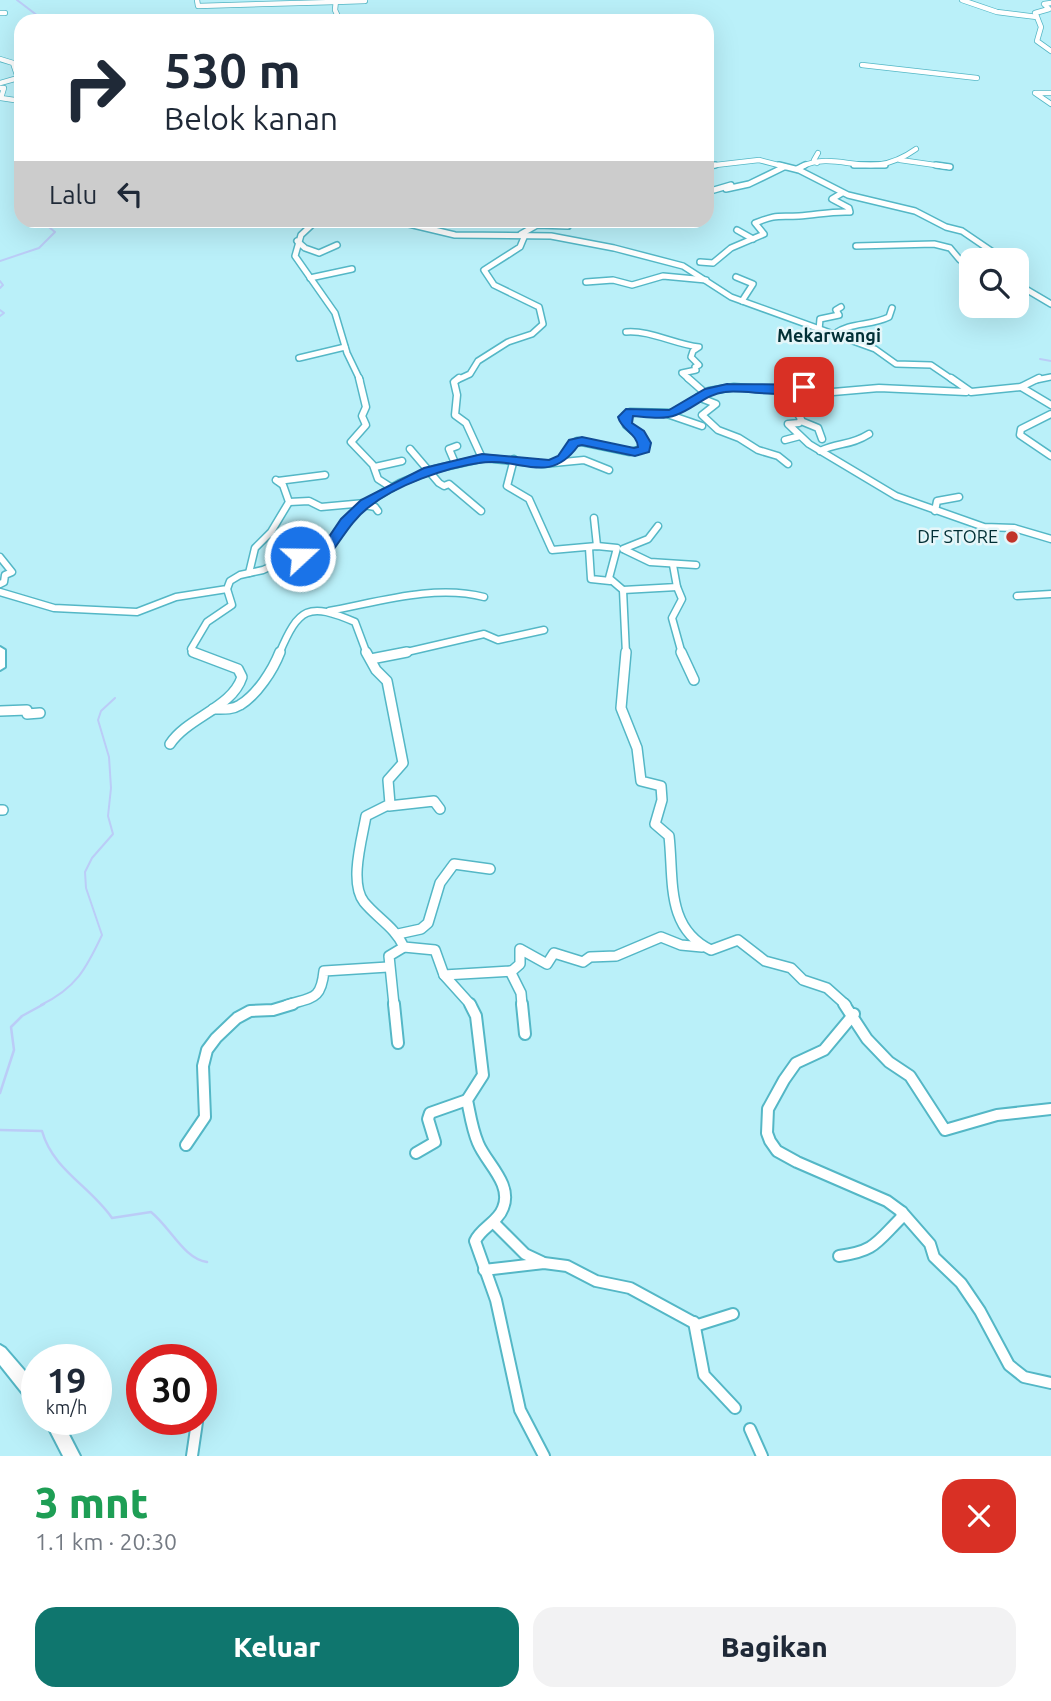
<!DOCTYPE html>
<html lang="id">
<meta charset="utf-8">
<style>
body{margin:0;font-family:Ubuntu,sans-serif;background:#f2f2f3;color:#1f2937;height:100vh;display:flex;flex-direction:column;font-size:26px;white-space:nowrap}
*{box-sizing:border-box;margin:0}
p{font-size:23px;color:#747a83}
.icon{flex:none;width:38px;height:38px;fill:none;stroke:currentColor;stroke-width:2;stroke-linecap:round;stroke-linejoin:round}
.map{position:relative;height:1456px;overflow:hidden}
.sheet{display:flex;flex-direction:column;background:#fff;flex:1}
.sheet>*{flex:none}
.guide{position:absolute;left:14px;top:14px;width:700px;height:214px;border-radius:21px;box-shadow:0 7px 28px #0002;background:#fff;color:#1f2937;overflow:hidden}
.tools{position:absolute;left:959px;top:248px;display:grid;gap:14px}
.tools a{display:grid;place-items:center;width:70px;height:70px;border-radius:14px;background:#fff;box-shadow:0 7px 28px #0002;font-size:35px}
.speed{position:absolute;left:21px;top:1344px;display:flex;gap:14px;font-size:35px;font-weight:700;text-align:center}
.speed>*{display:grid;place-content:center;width:91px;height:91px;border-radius:50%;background:#fff;box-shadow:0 7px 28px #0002;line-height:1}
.speed small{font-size:18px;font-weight:400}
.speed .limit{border:10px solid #d22;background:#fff;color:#111}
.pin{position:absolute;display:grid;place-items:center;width:60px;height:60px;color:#fff;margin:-30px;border-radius:14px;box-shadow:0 4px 10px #0006}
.me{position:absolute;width:77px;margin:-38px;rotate:69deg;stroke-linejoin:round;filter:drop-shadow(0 0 5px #0008)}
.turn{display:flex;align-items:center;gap:24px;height:147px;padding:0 35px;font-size:32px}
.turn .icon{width:91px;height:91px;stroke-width:2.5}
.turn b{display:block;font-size:49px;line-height:60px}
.then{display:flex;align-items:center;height:66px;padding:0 35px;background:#0003;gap:14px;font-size:26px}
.round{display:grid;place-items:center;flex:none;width:74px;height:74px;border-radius:21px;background:#f2f2f3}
.summary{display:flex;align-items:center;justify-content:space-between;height:119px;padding:0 35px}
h1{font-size:42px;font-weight:800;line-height:52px;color:#1e9e55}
.cta{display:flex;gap:14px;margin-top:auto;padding:14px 35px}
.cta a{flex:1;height:80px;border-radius:21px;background:#0f766e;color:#fff;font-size:28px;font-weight:800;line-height:80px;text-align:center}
.cta a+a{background:#f2f2f3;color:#1f2937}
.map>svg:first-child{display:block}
</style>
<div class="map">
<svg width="1051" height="1456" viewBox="0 0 1051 1456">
<rect width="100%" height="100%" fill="#baf0f9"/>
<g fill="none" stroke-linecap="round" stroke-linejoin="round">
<g stroke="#bbccf7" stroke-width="2">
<path d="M17,0L38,16L53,21"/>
<path d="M0,261L39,248L55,232L44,223L47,220"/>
<path d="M0,281L3,285L0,288"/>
<path d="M0,310L4,313L0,316"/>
<path d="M1040,359L1051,361"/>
<path d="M41,1005C76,988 86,969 102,935L86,888L85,872L92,858L113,834L108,816L111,788L109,757L98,720L101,711L115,698"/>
</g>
<g stroke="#bbccf7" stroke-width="2.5">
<path d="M0,1093L14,1050L11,1027L22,1016L44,1004"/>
<path d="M0,1130L42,1131C53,1170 90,1186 112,1218L151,1212C170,1227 184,1259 207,1262"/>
</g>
<defs>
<g id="minor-far4">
<path d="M197,0L198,6L335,2"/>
<path d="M336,0L335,10L340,21"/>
<path d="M962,0L997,12L1037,17L1041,27L1037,41L1051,51"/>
<path d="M335,2L365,1"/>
<path d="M0,13H5"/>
<path d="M1037,17L1035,13L1049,9L1044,4L1051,3"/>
<path d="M352,21L382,18"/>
<path d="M0,59L13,63L18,78L0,83"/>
<path d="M862,65L977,78"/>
<path d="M0,88H4L1,98L21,101"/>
<path d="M1051,93H1035L1051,104"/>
<path d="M900,160L949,167"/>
<path d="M817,163L814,160L818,153"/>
<path d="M707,166L759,160L786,167"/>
<path d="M801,167C840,148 867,184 916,149"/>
</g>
<g id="minor-far3">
<path d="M779,165L799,170L848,195L915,211L946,227L962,231L1006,261"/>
<path d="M854,165H885"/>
<path d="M936,165L950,167"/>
<path d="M707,166L715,165"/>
<path d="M797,169L805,165"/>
<path d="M726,189L749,184L784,167"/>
<path d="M714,190L731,185"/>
<path d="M317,220L301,235L295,256L335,313L347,353L360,380"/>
<path d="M392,220L455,235L551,236L614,248L683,266L731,297L875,349L896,364L931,365L953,380"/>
<path d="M737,230L753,239"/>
<path d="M521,234L537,225L568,226"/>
<path d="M297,241L305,248L319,253L337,245"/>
<path d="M856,246L934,244L950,248L960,260L997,253"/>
<path d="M700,262L713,263L731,248L764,234L755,223C778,214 776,217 799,216C816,215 832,211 850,212L849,208L832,199L842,193"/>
<path d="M736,277L753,284L742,301"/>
<path d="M310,278L352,269"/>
<path d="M586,282L613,280L632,285L663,276L706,280"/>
<path d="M1017,284L1051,304"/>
<path d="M819,330L820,319L839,315L836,310L841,307"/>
<path d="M626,332C650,330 674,344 699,347L693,351L691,357L699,365L695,367L696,370L682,373L690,380"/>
<path d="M834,334C850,322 871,326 889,317L892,308"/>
<path d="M299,358L345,347"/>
<path d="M457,380L470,374L478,361L508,342L532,334L543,324L539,307L494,285L484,270L520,247L525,235"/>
<path d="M1036,380L1051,377"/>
</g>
<g id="minor-far2">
<path d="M359,378L366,407L362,416L366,425L351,442L373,465L378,479L392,488"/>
<path d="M459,378L454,382L457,395L455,415L466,423L482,458"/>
<path d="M688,378L705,393"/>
<path d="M951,378L971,392L1021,387L1039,378"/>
<path d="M1021,387L1051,405"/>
<path d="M783,390L801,419L799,423L788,424L809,444L896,496L984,527L1014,528L1051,539"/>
<path d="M698,397L716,404L702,415L718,430L739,438L758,450L778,456L788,464"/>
<path d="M667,414L702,426"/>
<path d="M1051,414L1021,429L1020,435L1051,456"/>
<path d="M801,421L818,428L822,439"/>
<path d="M785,440L800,436"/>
<path d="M410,449L439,483L444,486L449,484L481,511"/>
<path d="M820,451C839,442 850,446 869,434"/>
<path d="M514,459L507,486L529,499L552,550L597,546L617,548L609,578L623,590L626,654"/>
<path d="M558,462L577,441L630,452L645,448L641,437L626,425L625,415L630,412L672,413L709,391L734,387L776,390L811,387L833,392L879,388L966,392"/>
<path d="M455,463L449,449L457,446"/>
<path d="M375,467L402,461"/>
<path d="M278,481L325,475"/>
<path d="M289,502L309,501L321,507L365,503"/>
<path d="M364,505L375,507L378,511"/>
<path d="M935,511L937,501L959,497"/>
<path d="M594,518L597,546"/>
<path d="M589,548L591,579L610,581"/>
<path d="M623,549L648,539L658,526"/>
<path d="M625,550L650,562L696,565"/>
<path d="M0,557L12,572L5,575L4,582L0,584"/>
<path d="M249,573L255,548L271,532L289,502L283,485L276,480"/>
<path d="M677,587L682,599L672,618L682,654"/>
<path d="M623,590L677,587L673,565"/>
<path d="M0,592L54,608L137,612L176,597L227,589L230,581L240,575L263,570L287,559L324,551L352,515L369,501L400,483L435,469L484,458L543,464L584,460L609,470"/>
<path d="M1017,596L1051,594"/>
<path d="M329,611C378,602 435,584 484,597"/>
<path d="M195,654L191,649L207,622L232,605L227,589"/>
<path d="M279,654C299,607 308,602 355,622L367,654"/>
<path d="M398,654L484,634L498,640L544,630"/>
</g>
<g id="minor-far1">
<path d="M366,652L376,670L387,681L403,763L388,780L390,804L366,816C362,839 349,883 364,902C377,918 395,927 404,947L435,950L444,975L471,1005"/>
<path d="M626,652L621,708L637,748L641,781L661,786L662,800L655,824L669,836C674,879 665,928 711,950L738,940L765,961L791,968L803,980L827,988L846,1005"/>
<path d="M681,652L694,680"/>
<path d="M371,659L407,652"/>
<path d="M213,709C223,709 232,710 240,705C257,695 273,670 280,652"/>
<path d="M0,711L27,710V714L40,713"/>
<path d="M170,744C188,717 232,708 242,677L238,669L193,652"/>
<path d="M389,806L434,801L440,809"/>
<path d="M0,810H3"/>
<path d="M398,934L421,929L428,923L440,883L454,864L490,869"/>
<path d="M510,971L521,993L522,1005"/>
<path d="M444,975L512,971L520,964V949L547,964L554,953L583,962L590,957L616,956L661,937L681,945L702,947"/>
<path d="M287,1005C313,997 321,1000 324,971L388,967"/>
<path d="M394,1005L389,956L404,947"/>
</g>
<g id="minor">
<path d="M394,1004L398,1043"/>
<path d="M470,1004L476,1016L483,1075L467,1100C470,1114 472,1129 478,1143C486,1163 513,1184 503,1208C498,1222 481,1228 475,1241L496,1300L520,1410L544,1456"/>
<path d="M522,1004L525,1034"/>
<path d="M844,1004L867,1039L889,1062L910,1076L945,1130L997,1115L1051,1109"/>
<path d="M854,1014L824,1050L796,1063L784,1080L768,1109L767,1133L770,1141L777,1151L797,1162L887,1201L902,1212L930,1244L934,1257L961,1283L980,1311L1009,1365L1024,1377L1051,1383"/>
<path d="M186,1145L205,1117L203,1066L207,1050L216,1038L237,1018L250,1011L273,1010L293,1004"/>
<path d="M416,1153L435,1142L428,1119L430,1113L467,1100"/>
<path d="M493,1222L525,1254L542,1262"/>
<path d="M839,1256C875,1251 876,1243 901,1218L902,1212"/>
<path d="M484,1270L544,1263L567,1266L596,1281L630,1288L698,1325L733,1314"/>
<path d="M694,1322L704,1375L735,1408"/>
<path d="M750,1429L762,1456"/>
<path d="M192,1456L197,1422"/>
</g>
<g id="major">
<path d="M0,647L5,650V667L0,670Z"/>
<path d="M0,1345L5,1348L37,1385V1406L31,1404L0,1365Z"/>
<path d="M44,1419H61L80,1456H63Z"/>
</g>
</defs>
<use href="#minor-far4" stroke="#54b7c6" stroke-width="6"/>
<use href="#minor-far3" stroke="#54b7c6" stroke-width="8"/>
<use href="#minor-far2" stroke="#54b7c6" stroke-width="9"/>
<use href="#minor-far1" stroke="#54b7c6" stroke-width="12"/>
<use href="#minor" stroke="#54b7c6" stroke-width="14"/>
<use href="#major" stroke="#54b7c6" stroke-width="4"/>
<use href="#minor-far4" stroke="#fff" stroke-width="4.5"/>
<use href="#minor-far3" stroke="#fff" stroke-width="5"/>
<use href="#minor-far2" stroke="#fff" stroke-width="6"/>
<use href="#minor-far1" stroke="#fff" stroke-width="9"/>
<use href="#minor" stroke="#fff" stroke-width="10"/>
<use href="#major" fill="#fff" fill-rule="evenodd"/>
</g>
<path fill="#1a73e8" stroke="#114b97" stroke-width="2" d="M727,384C740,385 805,383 810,387C792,401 747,389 725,392C706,394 694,409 676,415C663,420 647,417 633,416L632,423L644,431L651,443L649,452L635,456L582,445L578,446C548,487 519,456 479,463C445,468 396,485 369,507C353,519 343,537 331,553L300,560L293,556L295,553L322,547L341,519L361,500L424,468L482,454L549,460L558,456L569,440L582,437L634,448L638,447C637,433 622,431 618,417L626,409L669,410L705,389Z"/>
<circle fill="#c1342a" stroke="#e5f6f9" stroke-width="2.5" cx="1012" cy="537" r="7"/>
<g text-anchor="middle" stroke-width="5" stroke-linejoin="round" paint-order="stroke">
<g font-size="18" font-weight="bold" fill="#012f35" stroke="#e5f6f9">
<text x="829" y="342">Mekarwangi</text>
</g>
<g font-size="18" fill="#012f35" stroke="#e5f6f9" text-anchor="end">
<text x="998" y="543">DF STORE</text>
</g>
</g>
</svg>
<div class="tools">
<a><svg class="icon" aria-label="search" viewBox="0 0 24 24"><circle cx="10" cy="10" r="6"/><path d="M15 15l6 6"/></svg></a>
</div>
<div class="speed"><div>19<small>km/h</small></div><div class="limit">30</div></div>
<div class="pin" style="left:804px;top:387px;background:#d93025"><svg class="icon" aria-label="arrive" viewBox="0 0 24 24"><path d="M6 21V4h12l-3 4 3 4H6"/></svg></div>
<svg class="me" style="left:300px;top:556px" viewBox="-20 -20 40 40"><circle r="17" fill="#1a73e8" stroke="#fff" stroke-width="3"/><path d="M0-11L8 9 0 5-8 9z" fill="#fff"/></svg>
<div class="guide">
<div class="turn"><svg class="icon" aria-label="right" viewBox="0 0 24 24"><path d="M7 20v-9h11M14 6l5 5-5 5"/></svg><div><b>530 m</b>Belok kanan</div></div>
<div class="then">Lalu<svg class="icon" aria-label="left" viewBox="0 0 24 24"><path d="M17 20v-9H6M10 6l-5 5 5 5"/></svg></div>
</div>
</div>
<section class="sheet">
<div class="summary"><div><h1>3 mnt</h1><p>1.1 km · 20:30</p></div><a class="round" style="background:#d93025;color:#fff"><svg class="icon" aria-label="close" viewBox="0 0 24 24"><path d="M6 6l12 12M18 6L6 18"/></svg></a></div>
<div class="cta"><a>Keluar</a><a>Bagikan</a></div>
</section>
